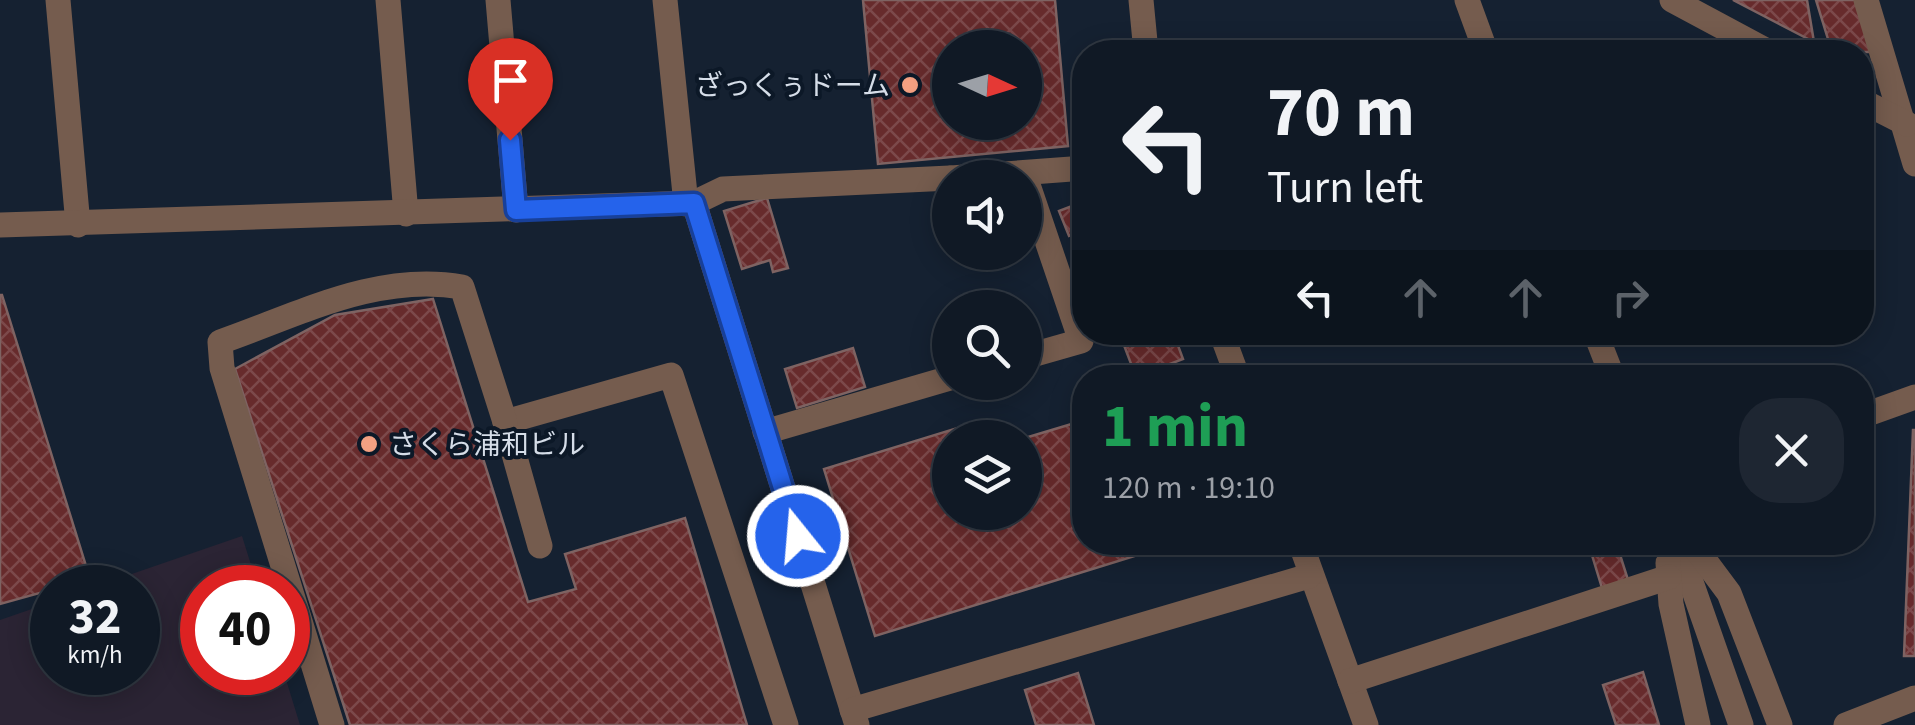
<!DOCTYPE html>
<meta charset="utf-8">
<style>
body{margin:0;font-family:"Source Sans 3","Noto Sans JP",sans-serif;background:#1e2632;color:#f1f3f6;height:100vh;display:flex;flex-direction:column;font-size:38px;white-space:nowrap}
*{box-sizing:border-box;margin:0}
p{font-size:32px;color:#9ca0a7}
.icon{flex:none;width:55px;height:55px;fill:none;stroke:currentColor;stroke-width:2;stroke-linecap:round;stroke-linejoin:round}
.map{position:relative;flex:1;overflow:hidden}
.panel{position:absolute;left:1072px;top:365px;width:802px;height:190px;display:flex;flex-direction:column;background:#101925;border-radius:40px;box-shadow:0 5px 25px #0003,0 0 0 2px #303842}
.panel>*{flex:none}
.banner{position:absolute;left:1072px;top:40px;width:802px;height:305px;border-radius:40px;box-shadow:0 5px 25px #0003,0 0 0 2px #303842;background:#101925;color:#f1f3f6;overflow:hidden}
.needle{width:65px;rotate:94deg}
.fabs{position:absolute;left:932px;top:30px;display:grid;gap:20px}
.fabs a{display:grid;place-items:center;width:110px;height:110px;border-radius:50%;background:#101925;box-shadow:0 5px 25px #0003,0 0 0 2px #303842;font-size:50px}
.speed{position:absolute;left:30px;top:565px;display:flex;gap:20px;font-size:50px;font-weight:700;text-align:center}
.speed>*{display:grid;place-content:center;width:130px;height:130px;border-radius:50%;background:#101925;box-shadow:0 5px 25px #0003,0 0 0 2px #303842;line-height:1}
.speed small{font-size:25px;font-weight:400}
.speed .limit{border:15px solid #d22;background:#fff;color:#111}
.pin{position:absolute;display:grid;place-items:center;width:85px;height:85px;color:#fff;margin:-102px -42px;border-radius:50% 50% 50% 0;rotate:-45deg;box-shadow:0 0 10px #0007}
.pin .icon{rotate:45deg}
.me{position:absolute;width:110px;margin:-55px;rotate:343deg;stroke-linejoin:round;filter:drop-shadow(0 0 8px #0008)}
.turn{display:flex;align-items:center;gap:35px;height:210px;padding:0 30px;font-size:45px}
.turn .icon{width:130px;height:130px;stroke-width:2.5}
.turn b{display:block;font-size:70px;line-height:85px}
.lanes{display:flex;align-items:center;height:95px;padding:0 30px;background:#0003;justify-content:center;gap:50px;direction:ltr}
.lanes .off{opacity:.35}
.round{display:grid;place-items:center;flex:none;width:105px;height:105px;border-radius:40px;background:#1e2632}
.head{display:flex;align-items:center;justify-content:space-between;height:170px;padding:0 30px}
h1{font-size:60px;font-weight:700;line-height:75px;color:#1e9e55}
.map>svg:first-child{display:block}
</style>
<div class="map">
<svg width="1915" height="725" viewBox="0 0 1915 725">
<defs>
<pattern id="building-cross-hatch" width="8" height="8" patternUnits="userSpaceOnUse" patternTransform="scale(2.5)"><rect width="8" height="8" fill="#672b2c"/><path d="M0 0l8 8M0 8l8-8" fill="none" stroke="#7c494b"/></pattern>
</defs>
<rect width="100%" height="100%" fill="#152131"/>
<path fill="#2b2434" d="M242,536L258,587L202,588V672L284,673L300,725H0V620L52,602V672H138V588L94,587Z"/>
<g fill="url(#building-cross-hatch)" stroke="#7e6362" stroke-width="2.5" fill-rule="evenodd">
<path d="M863,0H1055L1068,146L878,164ZM950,48H1025V122H950Z"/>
<path d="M1733,0H1807L1814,42Z"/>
<path d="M1816,0H1856L1872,52H1832Z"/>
<path d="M767,198L788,268L773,272L770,260L742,269L724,211Z"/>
<path d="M1085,201V239L1082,231L1069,236L1059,211Z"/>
<path d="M2,295L90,579L0,604V295Z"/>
<path d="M433,299L528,602L576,589L565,554L685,518L747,725H350L235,369L335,315Z"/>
<path d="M1119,332H1173L1183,359L1136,377Z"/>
<path d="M853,348L865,387L797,408L785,369Z"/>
<path d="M1085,420V542H1149L1151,551L875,636L824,469L977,422L982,438H950V512H1025V438Z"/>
<path d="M1913,430H1915V656H1904Z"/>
<path d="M1588,542H1616L1628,580L1602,588Z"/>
<path d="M1643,672L1659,725H1616L1603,685Z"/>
<path d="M1078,673L1094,725H1036L1025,690Z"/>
</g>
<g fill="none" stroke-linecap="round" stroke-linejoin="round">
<g stroke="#755c4e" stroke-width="25">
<path d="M58,0L78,225"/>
<path d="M388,0L406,214"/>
<path d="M498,0L516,210"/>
<path d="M665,0L686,204"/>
<path d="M1141,0L1146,52"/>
<path d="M1467,0L1486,52"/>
<path d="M1672,0L1769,52"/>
<path d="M1866,0L1915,164"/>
<path d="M1862,101L1907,124"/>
<path d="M1024,173L1081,341L1025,357"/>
<path d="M951,178L1085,168"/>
<path d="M694,203L857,725"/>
<path d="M0,225L694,203L723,189L950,178"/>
<path d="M1221,332L1238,378"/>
<path d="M1595,332L1613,378"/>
<path d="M1862,416L1915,397"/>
<path d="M765,432L950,378"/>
<path d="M1300,542L1366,725"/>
<path d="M1677,542L1741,725"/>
<path d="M1691,542L1729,593L1780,725"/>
<path d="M540,546L505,422L671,375L786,725"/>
<path d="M1668,563L1671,604L1698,725"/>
<path d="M1350,681L1669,577"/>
<path d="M852,710L1309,576"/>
<path d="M332,725L222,368L220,342C298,315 377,272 462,287L505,422"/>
<path d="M1846,725L1915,698"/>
</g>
</g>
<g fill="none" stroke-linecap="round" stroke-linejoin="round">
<defs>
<path id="route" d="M510,140L516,210L694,203L798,536"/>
</defs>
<use href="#route" stroke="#184099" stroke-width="25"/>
<use href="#route" stroke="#2563eb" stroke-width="18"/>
</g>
<g fill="#f3a082" stroke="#0c1827" stroke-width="4">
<circle cx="910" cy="85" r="10"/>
<circle cx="369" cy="444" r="10"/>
</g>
<g text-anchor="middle" stroke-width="8" stroke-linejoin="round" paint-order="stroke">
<g font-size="28" fill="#d5dde8" stroke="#0c1827" text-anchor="end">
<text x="890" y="95">ざっくぅドーム</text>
<text x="389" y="454" text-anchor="start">さくら浦和ビル</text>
</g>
</g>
</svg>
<div class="fabs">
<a><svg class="needle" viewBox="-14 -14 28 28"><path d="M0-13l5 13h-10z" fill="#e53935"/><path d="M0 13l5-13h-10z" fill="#9ca0a7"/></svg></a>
<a><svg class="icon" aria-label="sound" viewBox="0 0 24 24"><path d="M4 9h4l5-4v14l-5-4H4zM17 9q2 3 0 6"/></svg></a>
<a><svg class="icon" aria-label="search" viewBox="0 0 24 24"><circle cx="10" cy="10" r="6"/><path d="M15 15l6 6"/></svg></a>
<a><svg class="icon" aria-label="layers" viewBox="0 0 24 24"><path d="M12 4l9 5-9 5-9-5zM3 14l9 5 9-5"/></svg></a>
</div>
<div class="speed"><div>32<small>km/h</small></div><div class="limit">40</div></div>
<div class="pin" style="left:510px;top:140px;background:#d93025"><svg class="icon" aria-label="arrive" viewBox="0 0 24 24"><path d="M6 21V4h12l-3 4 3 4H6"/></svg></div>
<svg class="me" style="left:798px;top:536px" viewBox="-20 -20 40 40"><circle r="17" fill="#2563eb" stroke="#fff" stroke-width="3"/><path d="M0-11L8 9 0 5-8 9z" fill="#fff"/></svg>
<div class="banner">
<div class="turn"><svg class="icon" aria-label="left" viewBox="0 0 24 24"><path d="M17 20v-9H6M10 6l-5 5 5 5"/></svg><div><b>70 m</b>Turn left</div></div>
<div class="lanes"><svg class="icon" aria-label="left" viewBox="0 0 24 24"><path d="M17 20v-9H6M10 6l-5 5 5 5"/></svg><svg class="icon off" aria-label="ahead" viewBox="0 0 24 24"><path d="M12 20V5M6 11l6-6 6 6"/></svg><svg class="icon off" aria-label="ahead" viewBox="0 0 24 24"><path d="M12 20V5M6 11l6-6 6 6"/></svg><svg class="icon off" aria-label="right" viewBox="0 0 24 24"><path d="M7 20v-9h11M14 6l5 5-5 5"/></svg></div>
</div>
<section class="panel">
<div class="head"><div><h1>1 min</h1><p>120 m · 19:10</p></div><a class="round"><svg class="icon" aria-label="close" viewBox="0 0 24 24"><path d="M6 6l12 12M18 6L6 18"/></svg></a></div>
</section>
</div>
